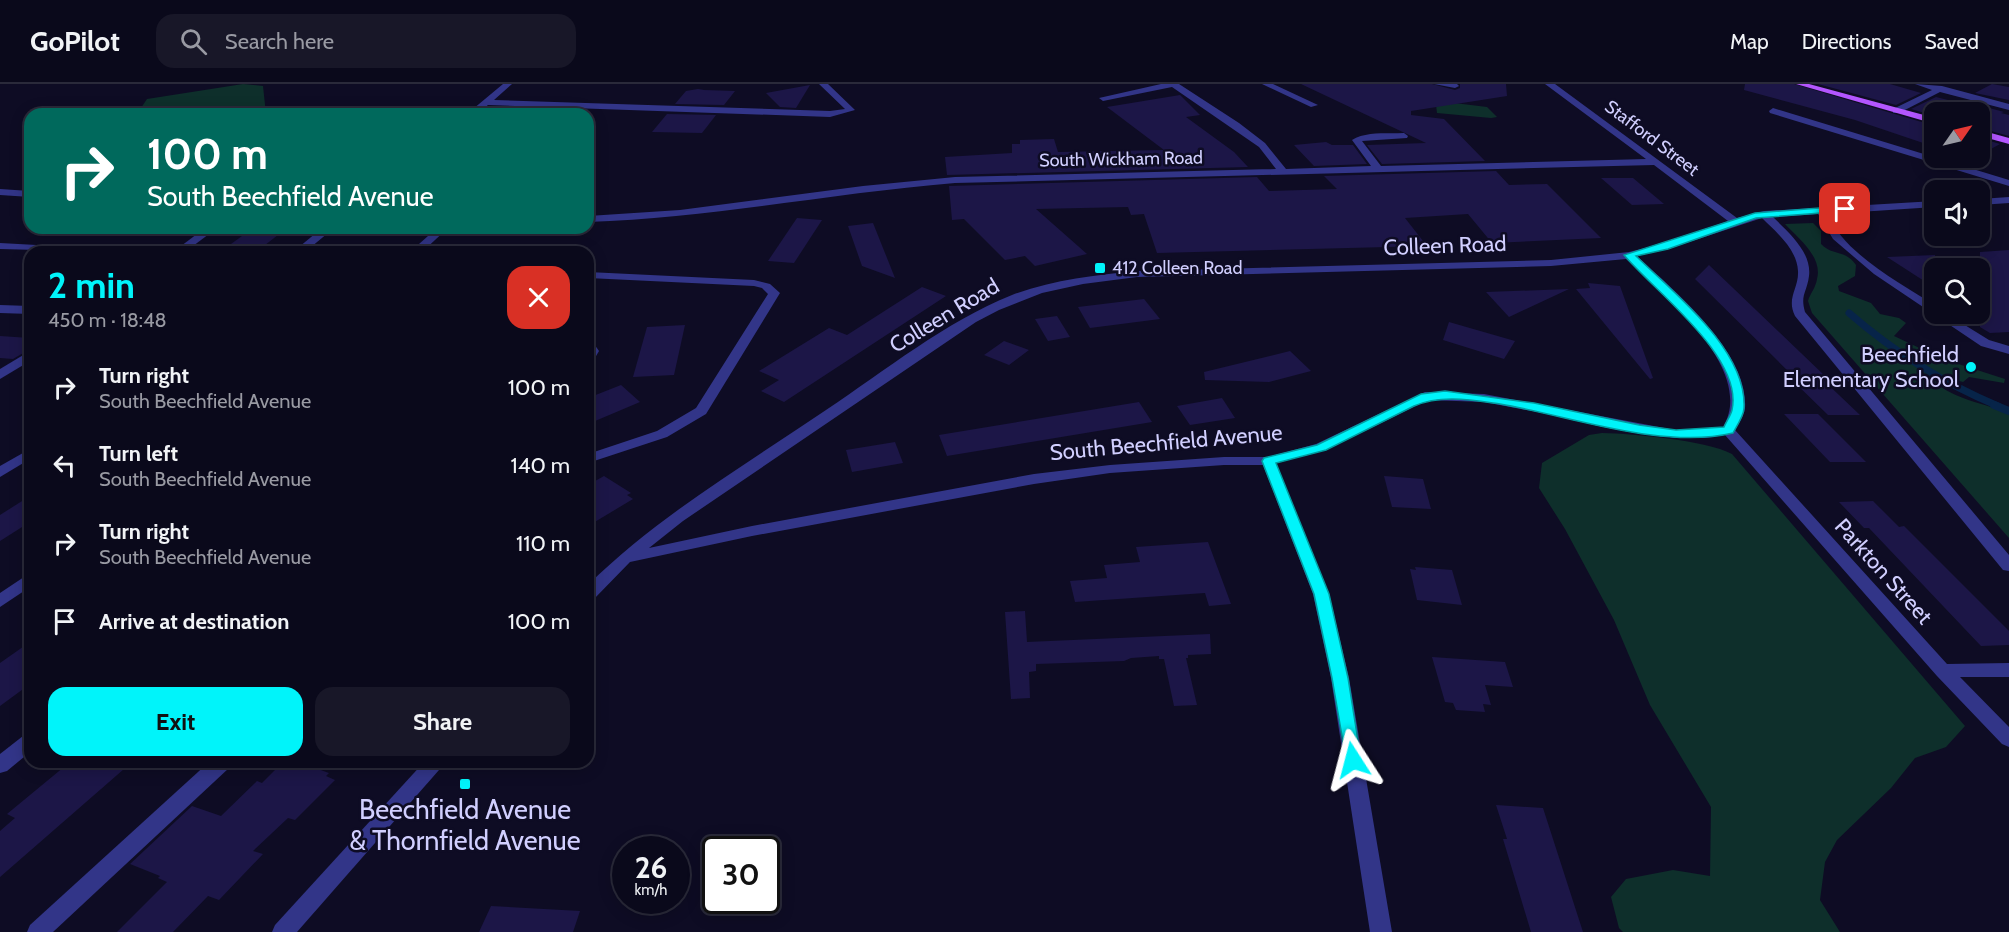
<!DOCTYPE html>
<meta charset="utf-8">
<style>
body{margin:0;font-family:Cabin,sans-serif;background:#181728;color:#f1f3f6;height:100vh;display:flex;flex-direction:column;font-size:22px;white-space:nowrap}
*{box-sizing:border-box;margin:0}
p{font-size:20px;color:#999aa3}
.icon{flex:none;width:33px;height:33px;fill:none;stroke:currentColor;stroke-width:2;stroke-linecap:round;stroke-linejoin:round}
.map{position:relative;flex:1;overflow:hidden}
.drawer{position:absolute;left:24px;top:162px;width:570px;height:522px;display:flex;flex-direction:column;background:#0a091b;border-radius:18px;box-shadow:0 3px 15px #0003,0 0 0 2px #2a2a3a}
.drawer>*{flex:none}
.top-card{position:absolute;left:24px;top:24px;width:570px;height:126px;border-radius:18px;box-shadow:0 3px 15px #0003,0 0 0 2px #2a2a3a;background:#00695c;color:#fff;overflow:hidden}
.needle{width:39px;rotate:56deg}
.tools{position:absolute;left:1924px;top:18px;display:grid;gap:12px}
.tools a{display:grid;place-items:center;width:66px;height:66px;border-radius:12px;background:#0a091b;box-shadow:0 3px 15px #0003,0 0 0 2px #2a2a3a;font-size:30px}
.speed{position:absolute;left:612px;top:752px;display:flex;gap:12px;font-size:30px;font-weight:700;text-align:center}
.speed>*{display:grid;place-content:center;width:78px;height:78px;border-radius:50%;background:#0a091b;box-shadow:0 3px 15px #0003,0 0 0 2px #2a2a3a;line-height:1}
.speed small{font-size:15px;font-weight:400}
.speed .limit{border:3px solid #111;border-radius:9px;background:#fff;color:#111}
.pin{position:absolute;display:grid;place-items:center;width:51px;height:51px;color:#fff;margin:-26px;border-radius:12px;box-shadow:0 3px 9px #0006}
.me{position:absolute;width:66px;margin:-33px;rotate:351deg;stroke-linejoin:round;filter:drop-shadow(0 0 4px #0008)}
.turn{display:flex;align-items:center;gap:21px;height:126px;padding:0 24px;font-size:27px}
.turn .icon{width:78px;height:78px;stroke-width:2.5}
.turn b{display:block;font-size:42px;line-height:51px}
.round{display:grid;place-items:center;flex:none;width:63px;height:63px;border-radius:18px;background:#181728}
.head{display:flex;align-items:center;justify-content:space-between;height:102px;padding:0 24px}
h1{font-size:36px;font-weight:700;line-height:45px;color:#00f4fa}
.primary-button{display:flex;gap:12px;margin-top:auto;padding:12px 24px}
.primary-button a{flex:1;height:69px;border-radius:18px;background:#00f4fa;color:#111;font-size:24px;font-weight:700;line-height:69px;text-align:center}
.primary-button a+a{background:#181728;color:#f1f3f6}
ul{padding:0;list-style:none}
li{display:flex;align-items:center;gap:18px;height:78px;padding:0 24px}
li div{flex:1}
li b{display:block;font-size:22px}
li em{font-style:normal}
header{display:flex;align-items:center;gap:36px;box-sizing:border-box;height:84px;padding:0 30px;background:#0a091b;border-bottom:2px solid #2a2a3a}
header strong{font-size:28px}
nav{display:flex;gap:33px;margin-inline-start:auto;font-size:21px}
.search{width:420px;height:54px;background:#181728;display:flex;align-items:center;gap:15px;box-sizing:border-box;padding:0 21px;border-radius:18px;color:#999aa3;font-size:22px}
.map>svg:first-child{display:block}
</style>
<header>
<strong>GoPilot</strong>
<div class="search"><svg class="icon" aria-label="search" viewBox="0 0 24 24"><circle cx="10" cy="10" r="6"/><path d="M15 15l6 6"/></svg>Search here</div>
<nav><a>Map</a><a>Directions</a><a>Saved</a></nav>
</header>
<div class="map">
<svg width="2009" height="848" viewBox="0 0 2009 848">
<rect width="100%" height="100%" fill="#0e0c24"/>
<g fill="#0e2f2b">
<path d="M243,0L263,2L266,30H142L141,24L147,15Z"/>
<path d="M1446,18L1487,23L1497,33L1491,34L1437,29L1436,21Z"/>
<path d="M1813,139L1821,147V160C1832,172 1845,165 1856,181L1855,192L1838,202L1839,207L1871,219L1880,230L1899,234L1906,239L1894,252L1943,275L2005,295L2004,299L1969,293L1963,298L1941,292L1934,295C1941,311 1992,323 2009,328V454L1812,229L1808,217C1810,210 1816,203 1817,195C1823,173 1798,154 1785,140Z"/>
<path d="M1602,349C1635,350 1705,356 1732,370L1965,642L1946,663L1915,674L1891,704L1837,756L1825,778L1820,816L1840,848H1623L1619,844L1611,813L1626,795L1673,786L1710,792L1711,723L1650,621L1614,536L1565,445L1539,404L1542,379L1589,351Z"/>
</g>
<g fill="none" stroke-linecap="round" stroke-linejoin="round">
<path stroke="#072449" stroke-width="7" d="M1849,229C1894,268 1943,299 1998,322"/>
<path stroke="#072449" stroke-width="8" d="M1994,321L2009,327"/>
</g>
<g fill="#1c1647">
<path d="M1301,0H1432L1455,6L1460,4V0H1506L1507,12L1411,27V31L1444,35L1485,77L1382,80L1367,61L1426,59Z"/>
<path d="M1745,0H1794L1935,42V63L1855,36L1744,6Z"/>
<path d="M1818,0H1890L1921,9L1896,21Z"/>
<path d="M1992,0L2009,3V16L1975,9Z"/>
<path d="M810,1L796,24L780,23L766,9Z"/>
<path d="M698,5L704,6L735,7L724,21L675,20L686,7Z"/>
<path d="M1180,11L1200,31L1186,33L1234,68L1248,83L947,91L945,73L1012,69V60H1020V56L1054,55L1058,68L1164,66L1107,23Z"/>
<path d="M1936,13L1952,17L1960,16L2004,28L2001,29L2009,31V52L1980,44V28H1935V32L1911,25Z"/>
<path d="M667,30L716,31L702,49L652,48Z"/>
<path d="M1980,54L2000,60L1980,71Z"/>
<path d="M1326,58L1332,61H1353L1367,80L1314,82L1294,61Z"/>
<path d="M1496,87L1509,101L1547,100L1601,154L1492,159L1468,130L1405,134L1427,162L1157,169L1144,130L1131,131L1128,123L1036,125L1087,170L1035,182L1025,172L1005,176L964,135L952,136L949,102L1257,93L1269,107L1337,105L1324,92Z"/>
<path d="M1601,94H1633L1664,120L1632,121Z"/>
<path d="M797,134L822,136L794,179L768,177Z"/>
<path d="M873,139L895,194L862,182L848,142Z"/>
<path d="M253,144H287L256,168H220Z"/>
<path d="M2009,166V248L1990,249L1980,243V168Z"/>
<path d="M1935,171V204L1887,173Z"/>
<path d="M1709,181L1825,292H1819L1860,331H1828L1787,291H1792L1695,195Z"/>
<path d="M1588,199L1620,202L1653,294L1650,295L1576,205L1590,204Z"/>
<path d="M922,203L946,212L784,318L761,307L779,296L759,287L829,244L847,251Z"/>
<path d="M1569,205L1509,233L1486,208Z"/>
<path d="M1144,215L1160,235L1090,244L1078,223Z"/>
<path d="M1057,232L1070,253L1048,257L1035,235Z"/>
<path d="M1449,238L1515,257L1504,275L1443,256Z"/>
<path d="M685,241L674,291L633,293L647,243Z"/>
<path d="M0,252L30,254V265L13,275L0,274Z"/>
<path d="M1004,257L1029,266L1009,281L984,271Z"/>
<path d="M1290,267L1311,287L1269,298L1205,296L1204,288Z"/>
<path d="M621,301L640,318L588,340V314Z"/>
<path d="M1222,314L1235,334L1190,341L1177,322Z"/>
<path d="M1139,318L1152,338L947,372L939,351Z"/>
<path d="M1784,330H1818L1866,378H1830Z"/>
<path d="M895,358L903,379L852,388L846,366Z"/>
<path d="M604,392L631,409L627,411L633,415L588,442V401Z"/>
<path d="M1384,392L1423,395L1431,425L1392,423Z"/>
<path d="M30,412V438L0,457V431Z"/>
<path d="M1873,417L1899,443L1904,442L2009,547V561L1981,562L1869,444H1864L1839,418Z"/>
<path d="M1208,458L1231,520L1209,522L1205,509L1075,518L1070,497L1107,494L1104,481L1140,478L1136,463Z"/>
<path d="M1415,483L1452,486L1462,521L1417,516L1410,485L1416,486Z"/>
<path d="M1025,527L1027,558L1210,550L1211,570L1188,571V574H1186L1197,621L1174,622L1164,575H1159V572L1131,574L1124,577L1036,580V587L1029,588L1030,614L1011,615L1005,528Z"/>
<path d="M30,558V600L0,622V579Z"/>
<path d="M1432,573L1505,578L1513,603L1485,601L1491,621L1483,620L1485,628L1456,626L1453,619L1445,618Z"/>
<path d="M70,678H132L0,793V747L15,734L7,730Z"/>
<path d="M283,678H298L329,689L326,692L335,696L295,736L288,734L253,767L263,770L219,816L208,812L173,848H117L167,798L158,794L160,792L130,780L192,722L221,732L257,697L262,699Z"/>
<path d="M1496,721L1543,724L1583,848H1531L1503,755H1507Z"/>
<path d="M491,822L580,827L573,848H479Z"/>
</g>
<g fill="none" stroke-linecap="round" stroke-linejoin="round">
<g fill="#323588" fill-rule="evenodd">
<path d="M503,0H512L494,16L830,27L845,25L819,0H828L855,26L830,33L488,21L476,30H467Z"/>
<path d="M1161,0H1179L1239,39L1265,59L1286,85L1371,82L1352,56C1366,47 1388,50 1404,49L1408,52L1407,54L1362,57L1381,82L1646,75L1545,0H1555L1737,134L1764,127L1935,117V123L1828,130C1842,168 1901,200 1935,221V230H1947L1989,256L2009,262V270L1981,262L1874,190L1833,155L1818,130L1773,133C1788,148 1812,168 1809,192C1807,208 1800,211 1805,228L2009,471V487L2003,486L1795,232C1786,214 1799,204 1798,187C1797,165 1776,148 1762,134L1668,165L1637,172C1674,207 1749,268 1745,324C1744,332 1739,339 1735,346L1947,580L2009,579V593H1960L2009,643V663L2002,660L1937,592L1725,351L1706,354H1675L1484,318L1428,316L1326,366L1276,379L1329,510L1349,594L1392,848H1370L1331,594L1313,510L1263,381H1224L1110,389L1034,400L752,452L630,478L594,515L588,517V501C658,432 745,381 826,326C886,286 945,238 1012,211C1052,196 1095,191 1137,187L1551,176L1629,168L1661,160L1728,137L1654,81L955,99C832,109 711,134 588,138V132L680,126L863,102L955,93L1276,85L1259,63L1172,3L1103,17L1099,14ZM1626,175C1664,210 1757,286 1723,343L1706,346H1675L1484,310L1425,308L1316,360L1268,373H1224L1110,381L1034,390L752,442L649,464L683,437L976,238L999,226L1042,209L1083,200L1137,193L1551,182Z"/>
<path d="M1262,0H1273L1318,21L1311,23Z"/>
<path d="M1434,0H1457L1459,2L1455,4Z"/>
<path d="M1915,0L1942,2L2009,20V26L1940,8L1899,29H1893V25L1932,6Z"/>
<path d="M1773,24L2009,96V102L1770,29L1769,27Z"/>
<path d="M0,105L30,107V113L0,111Z"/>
<path d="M2009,113V119L1980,121V115Z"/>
<path d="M205,144H217L185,168H173Z"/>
<path d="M322,144H334L305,168H293Z"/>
<path d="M437,144H448L422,168H410Z"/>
<path d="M0,159L110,165L115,168L0,165Z"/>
<path d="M588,188L754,196L770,200L780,209L706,330L667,353L588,379V370L657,347L696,324L768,210L762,204L754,202L588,194Z"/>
<path d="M0,221L30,222V230L0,229Z"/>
<path d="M588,256L592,257L599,267L592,279L588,280Z"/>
<path d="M30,267V277L0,295V285Z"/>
<path d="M30,365V375L0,393V382Z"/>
<path d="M30,489V503L0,523V509Z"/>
<path d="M30,649V668L7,687L0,689V670L23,652Z"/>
<path d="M209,678H232L229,684L53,848H27L30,841Z"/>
<path d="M424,678H446L297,848H272L275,841Z"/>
</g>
<g fill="#b356ff" fill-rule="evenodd">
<path d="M1796,0H1809L1935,34V40Z"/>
<path d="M1980,46L2009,54V60L1980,52Z"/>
</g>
</g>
<path fill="#00f4fa" stroke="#009fa2" stroke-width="1.5" d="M1845,122L1848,123V127L1756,134L1668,165L1636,172C1674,209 1747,266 1744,324C1744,331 1737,342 1733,349C1662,366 1571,332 1500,320C1472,316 1441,310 1414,322L1326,366L1276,379L1329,510L1348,594L1361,676L1359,681L1353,683L1347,681L1332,594L1314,510L1262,377L1264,374L1317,361L1421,310L1445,307L1534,319L1639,341L1676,346L1724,343C1726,338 1731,331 1732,326C1744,273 1654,207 1624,171L1755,129Z"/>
<g fill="#00f4fa" stroke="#0e0c24" stroke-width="2">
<rect x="1094" y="178" width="12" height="12" rx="3"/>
<circle cx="1971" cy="283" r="6"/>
<rect x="459" y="694" width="12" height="12" rx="3"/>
</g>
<g text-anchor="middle" stroke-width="5" stroke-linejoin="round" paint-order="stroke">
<g font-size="18" fill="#d1cfff" stroke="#0e0c24">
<text transform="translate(1652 54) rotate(37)" y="6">Stafford Street</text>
<text transform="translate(1121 75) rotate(-1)" y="6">South Wickham Road</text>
</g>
<g font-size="18" fill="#d1cfff" stroke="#0e0c24" text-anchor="start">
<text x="1112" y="190">412 Colleen Road</text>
</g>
<g font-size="22" fill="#d1cfff" stroke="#0e0c24">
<text transform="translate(1445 161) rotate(-2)" y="8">Colleen Road</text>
<text transform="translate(944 231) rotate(-31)" y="8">Colleen Road</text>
<text transform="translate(1166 358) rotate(-5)" y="8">South Beechfield Avenue</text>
<text transform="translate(1884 487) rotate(48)" y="8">Parkton Street</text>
</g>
<g font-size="22" fill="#d1cfff" stroke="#0e0c24" text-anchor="end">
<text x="1959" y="278">Beechfield<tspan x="1959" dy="25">Elementary School</tspan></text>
</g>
<g font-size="27" fill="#d1cfff" stroke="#0e0c24">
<text x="465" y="735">Beechfield Avenue<tspan x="465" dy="31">&amp; Thornfield Avenue</tspan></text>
</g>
</g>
</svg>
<div class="tools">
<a><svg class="needle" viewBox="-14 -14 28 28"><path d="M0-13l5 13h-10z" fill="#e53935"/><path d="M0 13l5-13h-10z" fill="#999aa3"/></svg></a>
<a><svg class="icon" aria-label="sound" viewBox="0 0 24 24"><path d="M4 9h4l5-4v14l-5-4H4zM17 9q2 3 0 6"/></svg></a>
<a><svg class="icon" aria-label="search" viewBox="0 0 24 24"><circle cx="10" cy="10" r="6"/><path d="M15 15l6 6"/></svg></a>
</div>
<div class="speed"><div>26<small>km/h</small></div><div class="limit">30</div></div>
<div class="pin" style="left:1845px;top:125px;background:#d93025"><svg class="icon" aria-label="arrive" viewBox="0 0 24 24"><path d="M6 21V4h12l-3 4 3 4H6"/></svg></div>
<svg class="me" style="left:1353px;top:676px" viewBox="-20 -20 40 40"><path d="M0-17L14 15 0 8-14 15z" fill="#00f4fa" stroke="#fff" stroke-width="4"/></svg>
<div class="top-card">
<div class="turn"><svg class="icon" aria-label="right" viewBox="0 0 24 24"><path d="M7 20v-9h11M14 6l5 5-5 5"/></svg><div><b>100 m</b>South Beechfield Avenue</div></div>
</div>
<section class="drawer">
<div class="head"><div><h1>2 min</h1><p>450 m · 18:48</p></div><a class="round" style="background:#d93025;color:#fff"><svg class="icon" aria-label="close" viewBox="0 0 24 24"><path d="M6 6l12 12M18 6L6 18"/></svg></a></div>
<ul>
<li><svg class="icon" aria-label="right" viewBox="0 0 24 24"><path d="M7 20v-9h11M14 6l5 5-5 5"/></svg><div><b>Turn right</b><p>South Beechfield Avenue</p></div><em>100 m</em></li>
<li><svg class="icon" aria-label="left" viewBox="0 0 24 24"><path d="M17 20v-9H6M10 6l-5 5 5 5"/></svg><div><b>Turn left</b><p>South Beechfield Avenue</p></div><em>140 m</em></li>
<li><svg class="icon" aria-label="right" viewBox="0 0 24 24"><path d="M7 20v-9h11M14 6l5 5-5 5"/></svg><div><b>Turn right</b><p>South Beechfield Avenue</p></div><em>110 m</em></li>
<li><svg class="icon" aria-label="arrive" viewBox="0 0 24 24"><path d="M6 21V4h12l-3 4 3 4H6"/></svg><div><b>Arrive at destination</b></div><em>100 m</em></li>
</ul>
<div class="primary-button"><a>Exit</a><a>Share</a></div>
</section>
</div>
